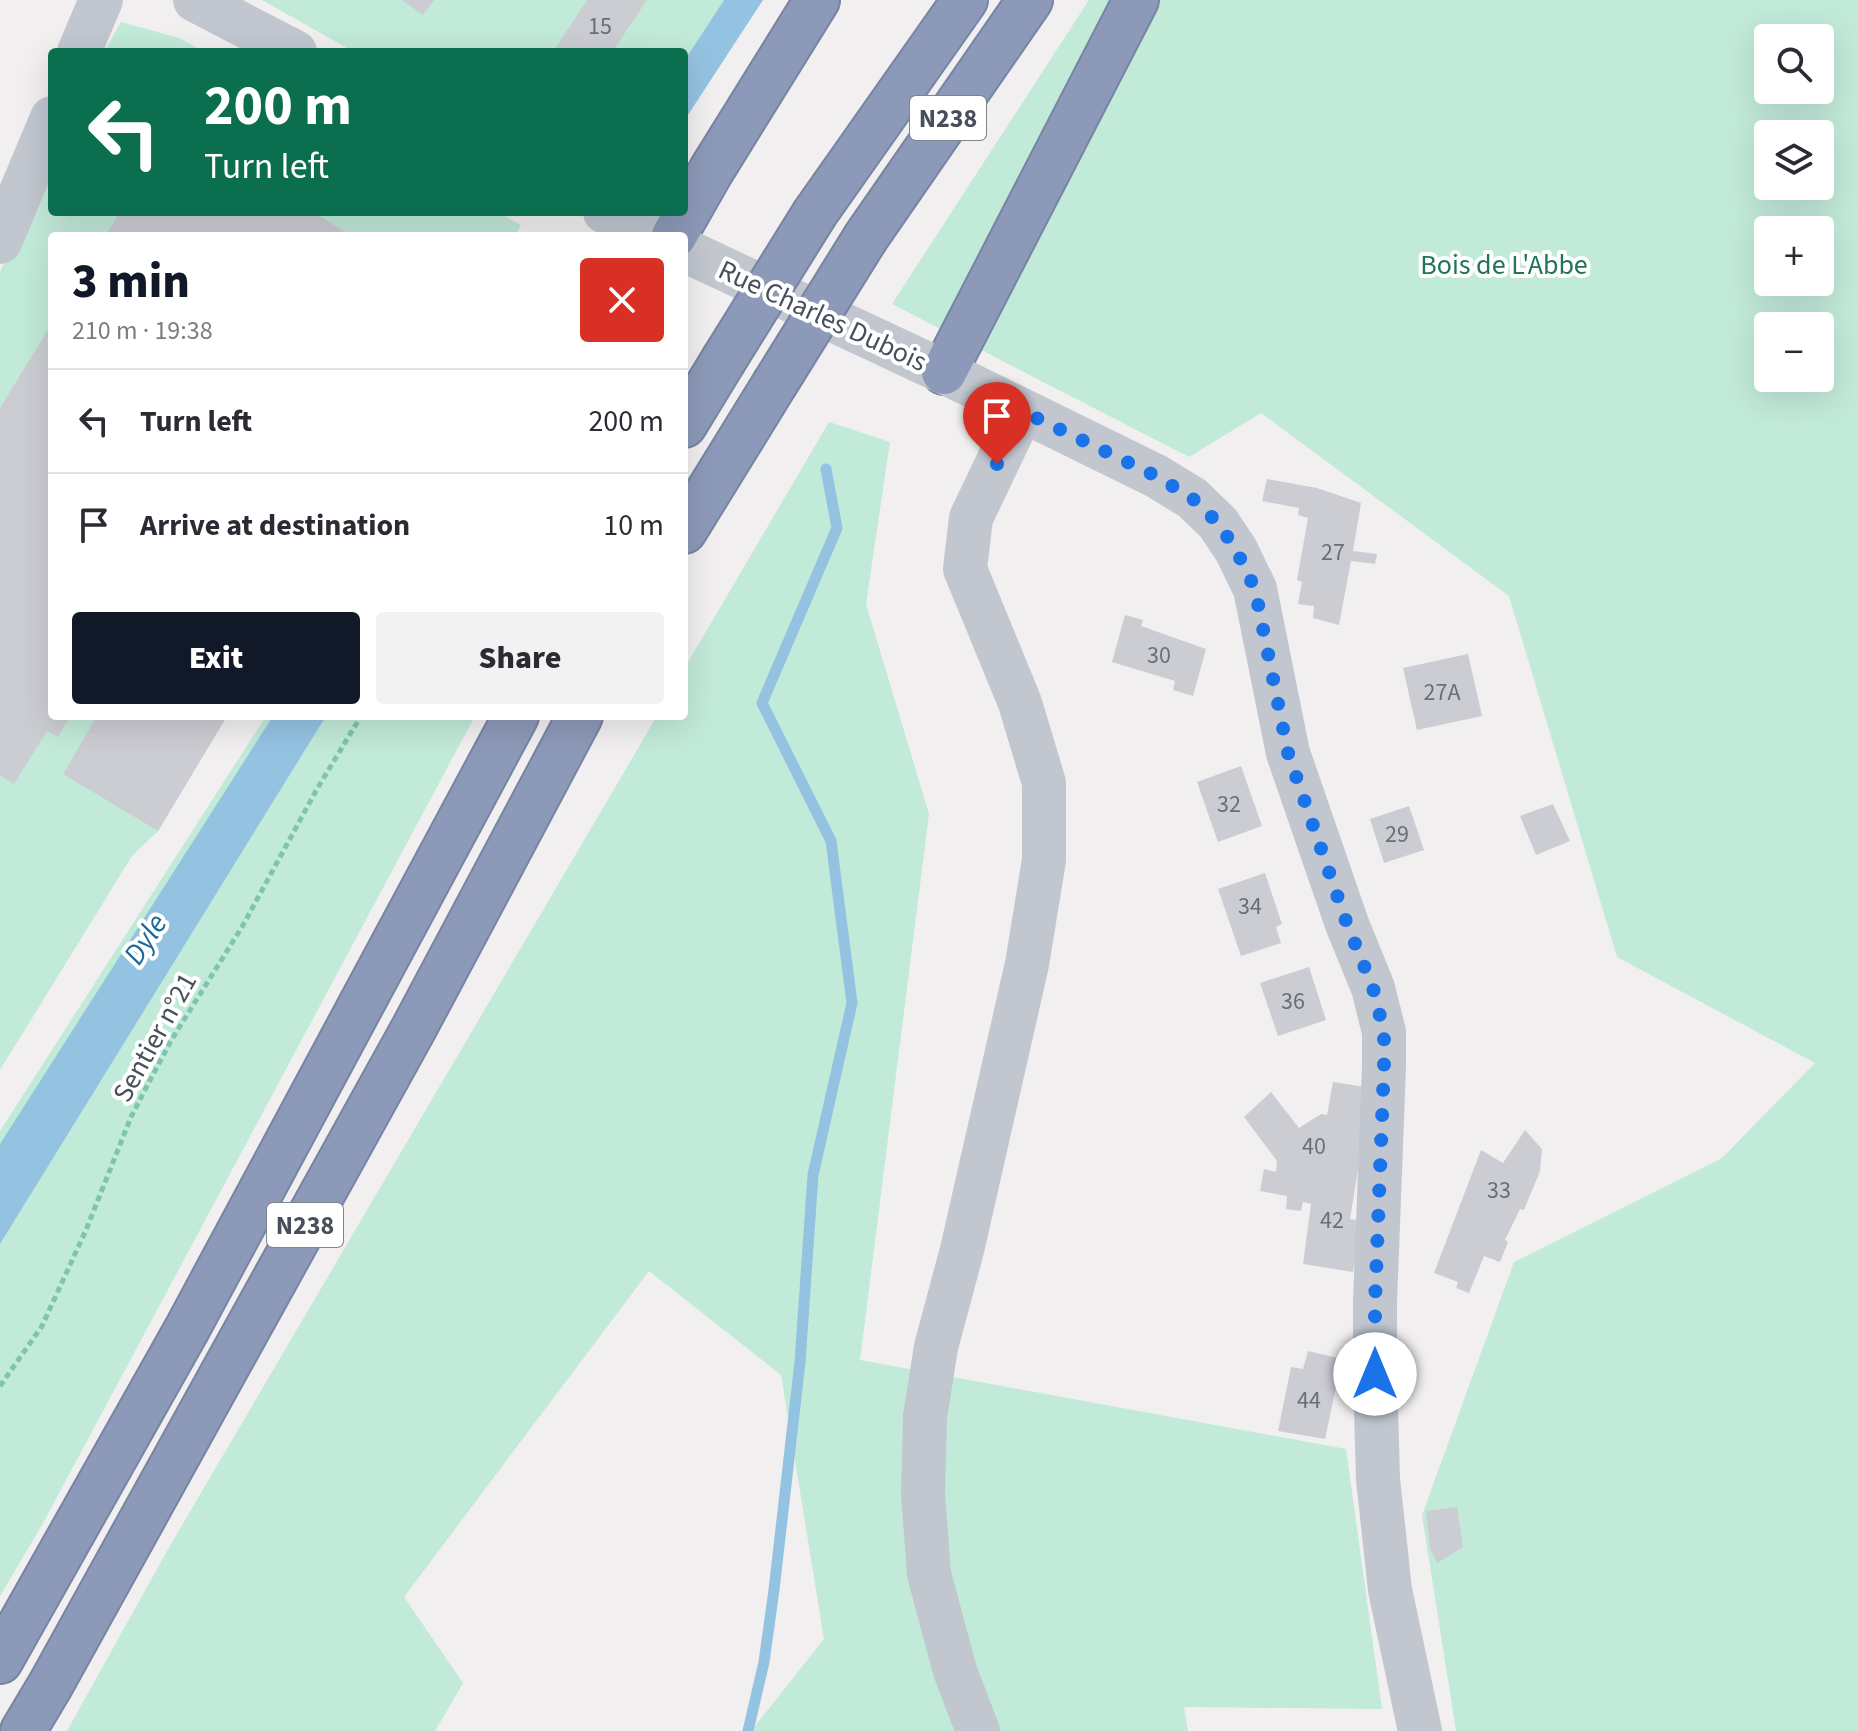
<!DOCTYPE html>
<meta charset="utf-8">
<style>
body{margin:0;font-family:"Source Sans 3",sans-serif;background:#f2f2f3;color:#2b2b33;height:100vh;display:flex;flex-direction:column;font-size:30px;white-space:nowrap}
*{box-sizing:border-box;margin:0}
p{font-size:26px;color:#7c7c81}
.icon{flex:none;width:44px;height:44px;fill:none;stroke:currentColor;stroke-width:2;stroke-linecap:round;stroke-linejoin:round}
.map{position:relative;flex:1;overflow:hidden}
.panel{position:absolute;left:48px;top:232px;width:640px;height:488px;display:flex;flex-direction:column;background:#fff;border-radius:8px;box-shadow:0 8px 32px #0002}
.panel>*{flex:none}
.hud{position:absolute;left:48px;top:48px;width:640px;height:168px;border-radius:8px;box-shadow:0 8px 32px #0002;background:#0b6e4f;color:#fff;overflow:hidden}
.fabs{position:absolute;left:1754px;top:24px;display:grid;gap:16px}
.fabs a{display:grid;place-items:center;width:80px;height:80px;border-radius:8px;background:#fff;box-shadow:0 8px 32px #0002;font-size:40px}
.pin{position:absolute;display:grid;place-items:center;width:68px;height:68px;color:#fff;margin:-82px -34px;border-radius:50% 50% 50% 0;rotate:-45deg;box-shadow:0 0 8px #0007}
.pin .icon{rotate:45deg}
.me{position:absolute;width:88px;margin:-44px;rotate:0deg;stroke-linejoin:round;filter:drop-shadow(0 0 6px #0008)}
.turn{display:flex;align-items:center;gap:28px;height:168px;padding:0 24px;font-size:36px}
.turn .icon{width:104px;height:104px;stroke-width:2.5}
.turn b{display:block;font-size:56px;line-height:68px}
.round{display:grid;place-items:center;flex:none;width:84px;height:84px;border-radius:8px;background:#f2f2f3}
.headline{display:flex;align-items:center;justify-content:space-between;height:136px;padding:0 24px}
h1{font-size:48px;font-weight:800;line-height:60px;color:#111827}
.primary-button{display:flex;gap:16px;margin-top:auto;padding:16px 24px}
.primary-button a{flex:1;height:92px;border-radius:8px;background:#111827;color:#fff;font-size:32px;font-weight:800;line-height:92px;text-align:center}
.primary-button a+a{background:#f2f2f3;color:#2b2b33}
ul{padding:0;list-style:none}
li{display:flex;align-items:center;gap:24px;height:104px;padding:0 24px;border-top:2px solid #e1e1e2}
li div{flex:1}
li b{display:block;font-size:30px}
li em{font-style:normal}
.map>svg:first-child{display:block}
</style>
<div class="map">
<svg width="1858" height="1731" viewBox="0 0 1858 1731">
<rect width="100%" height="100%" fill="#f1efef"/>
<g fill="#c2ead9" fill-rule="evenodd">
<path d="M262,0H724L684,61V52H354Z"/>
<path d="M1089,0H1858V1731H1456L1422,1515L1514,1262L1722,1158L1815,1063L1617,957L1509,596L1261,413L1189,457L892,304ZM1768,38H1820V90H1768ZM1768,134H1820V186H1768ZM1768,230H1820V282H1768ZM1768,326H1820V378H1768Z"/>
<path d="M121,22L179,38L204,52H104Z"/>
<path d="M52,158V212H497L521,225L515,236H52V716H227L158,831L132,856L0,1070V272Z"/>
<path d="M829,422L890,442L866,604L929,814L860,1360L1346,1449L1382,1709L1184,1707L1188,1731H751L824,1639L781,1375L649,1271L404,1597L463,1683L435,1731H67L171,1544L657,716H684V669Z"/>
<path d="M266,716H475L42,1525L0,1596V1131Z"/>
</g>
<g fill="#94c3e2">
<path d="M724,0H763L684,121V61Z"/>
<path d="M273,716H326L0,1244V1144Z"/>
</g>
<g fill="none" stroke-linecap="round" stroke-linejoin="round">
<path stroke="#94c3e2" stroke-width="11" d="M748,1731L764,1662L774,1590L800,1362L813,1175L852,1003L831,841L762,703L837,528L826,469"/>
</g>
<g fill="#cccdd3">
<path d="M402,0H434L423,15Z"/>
<path d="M587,0H647L612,52H553Z"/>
<path d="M120,212H313L352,236H105Z"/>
<path d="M52,323V716H70L58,737L47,731L14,784L0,775V408Z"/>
<path d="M1267,479L1317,488L1361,503L1353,551L1377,554L1375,564L1351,561L1339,625L1313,618L1314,606L1298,604L1302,582L1297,580L1308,518L1298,515L1299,508L1262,501Z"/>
<path d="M1125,615L1143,620L1141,626L1206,649L1193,696L1173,690L1175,681L1112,662Z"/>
<path d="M1468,654L1482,716L1417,730L1403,668Z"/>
<path d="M97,716H227L158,831L63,774Z"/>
<path d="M1241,766L1262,826L1218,842L1197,782Z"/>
<path d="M1553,804L1570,841L1536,855L1520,816Z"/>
<path d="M1409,806L1424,850L1384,863L1370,819Z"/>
<path d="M1265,873L1282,924L1276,927L1281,943L1241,956L1218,889Z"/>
<path d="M1309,967L1326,1020L1278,1036L1260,983Z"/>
<path d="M1333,1082L1371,1088L1350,1219L1361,1221L1353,1272L1303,1264L1311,1204L1303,1202L1301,1211L1286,1209L1287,1196L1260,1191L1264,1169L1276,1172L1277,1161L1244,1117L1271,1092L1299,1128L1321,1114L1327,1115Z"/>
<path d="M1525,1130L1542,1149L1540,1171L1524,1210L1520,1209L1505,1240L1508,1242L1500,1262L1484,1256L1469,1293L1456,1288L1458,1282L1434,1273L1481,1150L1503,1163Z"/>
<path d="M1308,1351L1342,1359L1325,1439L1278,1431L1291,1367L1303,1369Z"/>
<path d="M1457,1507L1463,1547L1437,1563L1430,1549L1426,1511Z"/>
</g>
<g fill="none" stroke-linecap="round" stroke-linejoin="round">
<defs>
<g id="highway">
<path d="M815,213L965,0"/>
<path d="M674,236L711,171L817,0"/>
<path d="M866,237L1030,0"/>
<path d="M944,372L1136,0"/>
<path d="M684,425L723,361"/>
<path d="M684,531L774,385"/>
<path d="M0,1661L187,1329L516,716"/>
<path d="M23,1731L51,1684L414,1028L580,716"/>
</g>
</defs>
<use href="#highway" stroke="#7784a4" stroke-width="48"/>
<path stroke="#7ec4ae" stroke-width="5" stroke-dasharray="6 4" stroke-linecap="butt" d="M0,1386L42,1326L86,1230L131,1117L148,1084L172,1039L242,927L317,789L361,716"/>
<g stroke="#c1c6cf" stroke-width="44">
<path d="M195,0L295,52"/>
<path d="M79,52L101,0"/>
<path d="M605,212L652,236"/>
<path d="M0,242L52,118"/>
<path d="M684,250L944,372L1156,476L1192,498L1218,523L1236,550L1255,589L1288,753L1347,924L1373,988L1384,1032V1066L1375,1303V1374L1378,1479L1390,1590L1420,1731"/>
<path d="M978,1731L955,1671L929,1574L923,1494L925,1417L936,1347L962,1250L1027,964L1044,860V783L1020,703L965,569L971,518L1022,411"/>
</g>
<use href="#highway" stroke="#8c99b8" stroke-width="44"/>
<defs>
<g id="highway-bridge">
<path d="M723,361L815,213"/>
<path d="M774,385L866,237"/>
</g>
</defs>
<use href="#highway-bridge" stroke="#7784a4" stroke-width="48" stroke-linecap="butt"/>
<use href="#highway-bridge" stroke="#8c99b8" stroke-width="44"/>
</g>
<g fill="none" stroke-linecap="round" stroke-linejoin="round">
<path stroke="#1a73e8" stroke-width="14" stroke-dasharray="0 25.2" d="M997,464L1022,411L1156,476L1192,498L1218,523L1236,550L1255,589L1288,753L1347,924L1373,988L1384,1032V1066L1375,1303V1374"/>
</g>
<g text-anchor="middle" stroke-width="8" stroke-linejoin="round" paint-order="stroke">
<g font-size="24" fill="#6a6e78">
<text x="600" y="34">15</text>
<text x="1333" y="560">27</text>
<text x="1159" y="663">30</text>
<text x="1442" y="700">27A</text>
<text x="1229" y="812">32</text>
<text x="1397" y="842">29</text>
<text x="1250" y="914">34</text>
<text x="1293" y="1009">36</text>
<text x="1314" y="1154">40</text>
<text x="1499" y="1198">33</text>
<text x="1332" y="1228">42</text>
<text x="1309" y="1408">44</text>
</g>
<g fill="#fff" stroke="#80848c" stroke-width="2">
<rect x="910" y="96" width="76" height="44" rx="6"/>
<rect x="267" y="1203" width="76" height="44" rx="6"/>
</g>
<g font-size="26" font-weight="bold" fill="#494f5a">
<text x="948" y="127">N238</text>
<text x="305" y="1234">N238</text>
</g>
<g font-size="28" fill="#217359" stroke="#fff">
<text x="1504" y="274">Bois de L'Abbe</text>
</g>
<g font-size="28" fill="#494f5a" stroke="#fff">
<text transform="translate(823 315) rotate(25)" y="10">Rue Charles Dubois</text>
<text transform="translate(154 1037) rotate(-61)" y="10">Sentier n°21</text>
</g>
<g font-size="30" font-style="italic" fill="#1c6899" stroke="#fff">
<text transform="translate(145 939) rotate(-57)" y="10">Dyle</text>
</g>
</g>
</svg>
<div class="fabs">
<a><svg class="icon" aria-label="search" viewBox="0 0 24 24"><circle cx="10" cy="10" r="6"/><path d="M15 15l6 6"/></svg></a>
<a><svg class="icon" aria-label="layers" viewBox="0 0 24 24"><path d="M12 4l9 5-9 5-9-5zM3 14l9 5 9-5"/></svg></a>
<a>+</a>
<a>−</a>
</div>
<div class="pin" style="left:997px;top:464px;background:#d93025"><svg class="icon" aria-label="arrive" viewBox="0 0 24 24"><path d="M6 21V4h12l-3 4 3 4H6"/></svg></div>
<svg class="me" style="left:1375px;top:1374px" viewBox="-20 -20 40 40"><circle r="19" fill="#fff"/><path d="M0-13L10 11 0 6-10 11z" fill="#1a73e8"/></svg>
<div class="hud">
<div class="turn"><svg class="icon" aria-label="left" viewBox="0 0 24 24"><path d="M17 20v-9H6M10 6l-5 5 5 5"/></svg><div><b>200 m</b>Turn left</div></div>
</div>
<section class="panel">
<div class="headline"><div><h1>3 min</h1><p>210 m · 19:38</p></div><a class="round" style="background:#d93025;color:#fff"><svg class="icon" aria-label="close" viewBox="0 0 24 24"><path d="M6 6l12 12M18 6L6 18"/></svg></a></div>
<ul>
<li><svg class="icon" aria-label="left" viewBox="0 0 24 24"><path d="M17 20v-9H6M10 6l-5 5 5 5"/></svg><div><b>Turn left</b></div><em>200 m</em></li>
<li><svg class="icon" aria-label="arrive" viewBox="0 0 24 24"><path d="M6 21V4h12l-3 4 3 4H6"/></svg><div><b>Arrive at destination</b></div><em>10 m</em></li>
</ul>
<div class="primary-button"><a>Exit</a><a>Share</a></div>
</section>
</div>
